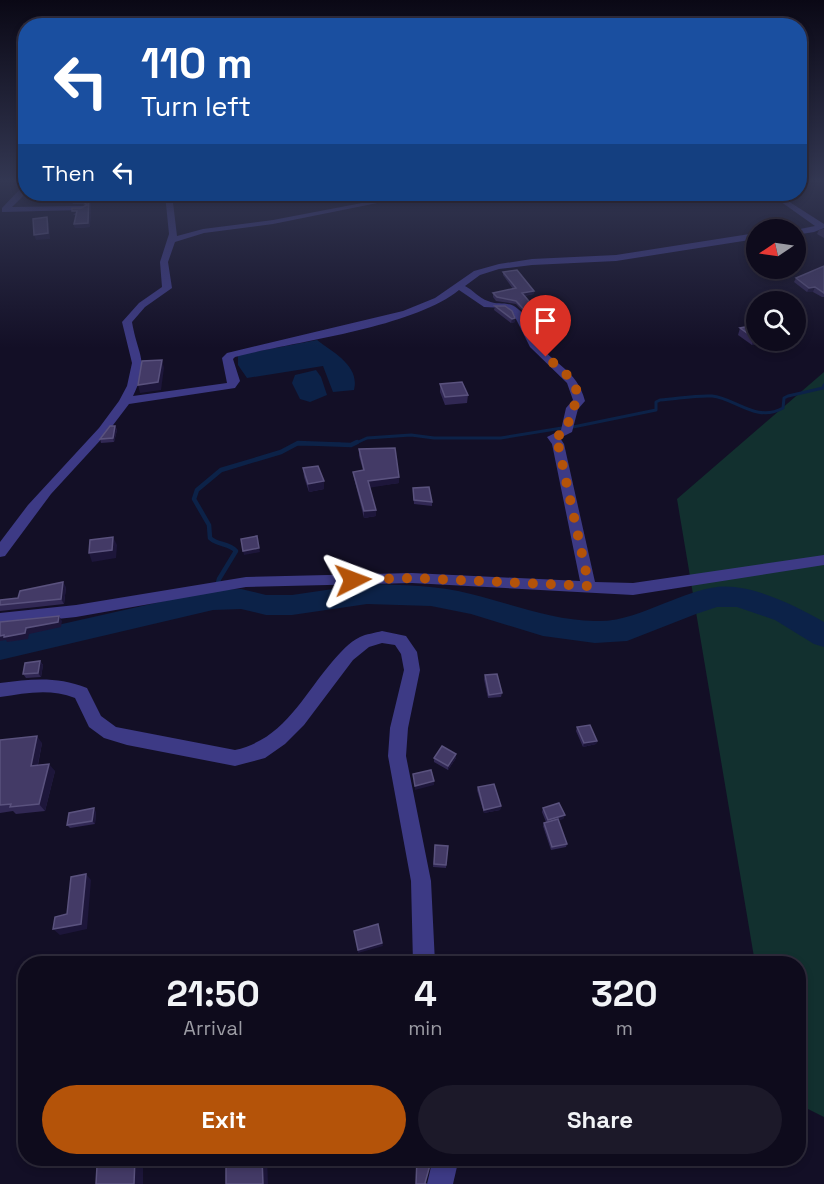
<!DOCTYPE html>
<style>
body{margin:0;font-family:"Space Grotesk",sans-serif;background:#1c1929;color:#f1f3f6;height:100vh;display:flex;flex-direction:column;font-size:22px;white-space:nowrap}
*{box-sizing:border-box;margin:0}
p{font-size:20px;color:#9b9ba3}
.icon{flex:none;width:33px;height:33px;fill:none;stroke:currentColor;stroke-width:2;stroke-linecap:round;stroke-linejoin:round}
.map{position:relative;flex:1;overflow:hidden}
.side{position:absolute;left:18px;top:956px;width:788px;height:210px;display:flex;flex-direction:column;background:#0e0b1c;border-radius:24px;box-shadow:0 3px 9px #0003,0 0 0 2px #2e2b3b}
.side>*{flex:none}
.guide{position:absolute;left:18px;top:18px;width:789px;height:183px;border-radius:24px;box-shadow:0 3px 9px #0003,0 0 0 2px #2e2b3b;background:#1a4fa0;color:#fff;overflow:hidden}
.needle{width:39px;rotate:257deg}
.fabs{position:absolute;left:746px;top:219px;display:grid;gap:12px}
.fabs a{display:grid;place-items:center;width:60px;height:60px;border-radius:50%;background:#0e0b1c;box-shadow:0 3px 9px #0003,0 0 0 2px #2e2b3b;font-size:30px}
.pin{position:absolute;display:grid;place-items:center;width:51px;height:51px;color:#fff;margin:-62px -26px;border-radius:50% 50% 50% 0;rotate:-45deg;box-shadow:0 0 6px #0007}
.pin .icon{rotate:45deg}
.me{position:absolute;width:66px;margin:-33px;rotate:87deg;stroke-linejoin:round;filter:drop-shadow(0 0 4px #0008)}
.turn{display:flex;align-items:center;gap:21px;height:126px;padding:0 24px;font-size:27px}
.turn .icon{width:78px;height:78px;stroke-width:2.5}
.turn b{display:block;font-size:42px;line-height:51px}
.then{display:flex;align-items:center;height:57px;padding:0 24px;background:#0003;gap:12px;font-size:22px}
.eta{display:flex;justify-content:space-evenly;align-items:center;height:102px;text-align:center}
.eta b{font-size:36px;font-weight:700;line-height:42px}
.action{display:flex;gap:12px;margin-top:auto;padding:12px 24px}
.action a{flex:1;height:69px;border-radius:36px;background:#b45309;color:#fff;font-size:24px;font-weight:700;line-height:69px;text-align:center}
.action a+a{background:#1c1929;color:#f1f3f6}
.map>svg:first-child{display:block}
</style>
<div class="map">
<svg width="824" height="1184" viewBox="0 0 824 1184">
<rect width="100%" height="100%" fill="#130f26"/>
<path fill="#12302f" d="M824,372V1117L798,1104V963H755L677,499Z"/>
<g fill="#0c2248">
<path d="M317,340C334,353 360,366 354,390L333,392L323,366L247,378L238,365V355Z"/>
<path d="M316,370L321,377L327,395L310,402L300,399L292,383L295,375Z"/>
</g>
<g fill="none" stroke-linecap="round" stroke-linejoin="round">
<g stroke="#0c2248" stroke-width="3">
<path d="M573,427L656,410V402L660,400C677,399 695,395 712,396C735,398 756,423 783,408L784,398L788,396L823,388L824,385"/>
<path d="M296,444H340"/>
<path d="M354,444L367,438L411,435L434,438H501L562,428"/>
</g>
<path stroke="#0c2248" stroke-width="4.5" d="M213,600L219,579L236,551C228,542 218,546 210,538L209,525L194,499L197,490L221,470L281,452L298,443L351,445L357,442"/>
<path fill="#0c2248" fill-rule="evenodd" d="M367,584C402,585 437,585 471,594C512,604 552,620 595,621C621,622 642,612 665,603C681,597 700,589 717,587C751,583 796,606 824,622V647L814,644L775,620L737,607H717L696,614L627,641L595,643L543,636L471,614L431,606L367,604L292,615H266L241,609L213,610L0,660V638L213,590L241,589L266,595H292Z"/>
<g fill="#3d3a85" fill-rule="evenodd">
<path d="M23,186H26V193L12,207L82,206L86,208L82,210L2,212V208Z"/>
<path d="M165,194H172L177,236L203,229L273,220L409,194H422L273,224L204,233L175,242L168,262L172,288L145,307L132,322C138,357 150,360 133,396L227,383L222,358L227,353L403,311L435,298L474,271L499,264L532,259L616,255L756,233V239L616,261L532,265L499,269L480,275L465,286C473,290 479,298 488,301C498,306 508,300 518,309C529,317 529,330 536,341C553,365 577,369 585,401L578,409L572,432L560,438L564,444L595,582L633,583L824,555V565L633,595L412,583L246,587L76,617L0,625V613L76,605L246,577L412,573L580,581L552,444L547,437L561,430L566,408L573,400L567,383L530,347L513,313L505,308L484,307L459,290C412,328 296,341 235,357L233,359L240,381L235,388L129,404L107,433L51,494L5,556L0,557V542L28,505L99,428L119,401L127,386L132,363L122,322L139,303L162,287L160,262L169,234Z"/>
<path d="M770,194H777L824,224V228L814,232L795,235V230L815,226Z"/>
<path d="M382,631L406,636L417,652L420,670L408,728L406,756L431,881L435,963H413L411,881L388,756L390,728L404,670L401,654L395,645L382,643L369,647L353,660L304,725L285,744L265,758L235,766L127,745L104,738L89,727L75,698C50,688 26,693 0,697V683C32,679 56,676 87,688L101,716L116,727L235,750C284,739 302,697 332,662C340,653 349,642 360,637C366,634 375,633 382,631Z"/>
<path d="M433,1158H459L453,1184H427Z"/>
</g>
</g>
<g fill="#312854">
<path d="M80,194H91L90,227L75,228L74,224L76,215H73L81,208L85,206L83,204H73L71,200L79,196Z"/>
<path d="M824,229V238L817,234L819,230Z"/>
<path d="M824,266V297H822L813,292H807L794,282L796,278Z"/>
<path d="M503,272L534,294L524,296L539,313L538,317L529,318L516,304L496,301L493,297V293L513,289L503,275Z"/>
<path d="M495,306L515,322L511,323L494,310Z"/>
<path d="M740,328L768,341L752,345L738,335Z"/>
<path d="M440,384L468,395L467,403L445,405L440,392Z"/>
<path d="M115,426L117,430L114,442L101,443L100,439Z"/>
<path d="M359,449L399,483L369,487L376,516L364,518L354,478L353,472L363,470L359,456Z"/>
<path d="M303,468L324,481V489L309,492L304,477Z"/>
<path d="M413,488L432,502V506L414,504Z"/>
<path d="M66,587L64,604L0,611V600L18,598Z"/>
<path d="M40,661L43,665L41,677L26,678L23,674Z"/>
<path d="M485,675L502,693L501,697L488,698L484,679Z"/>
<path d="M577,727L597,741L596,744L583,747L576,731Z"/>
<path d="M0,740L42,743L38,765L55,771L45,811L16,814L13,811L0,813Z"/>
<path d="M456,754V758L448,770L434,762V758Z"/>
<path d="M478,787L501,806L500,810L484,813L477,790Z"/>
<path d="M543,808L565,815L563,819L558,820L567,844L566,847L551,850L543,826L544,823L546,822L542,812Z"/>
<path d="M96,812L95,824L70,828L67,825Z"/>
<path d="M435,845L448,846L446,868L433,867Z"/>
</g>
<g fill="#1d163a">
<path d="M89,194H91L90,227L75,228L74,224L88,223Z"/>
<path d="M47,217L49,223L50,239L36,240L34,235Z"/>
<path d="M815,287L813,292H807L809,288Z"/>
<path d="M534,291V294L521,296L522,293Z"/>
<path d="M539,313L538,317L529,318V315Z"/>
<path d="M515,318V322L511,323L512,319Z"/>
<path d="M754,338H756V340L768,341L752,345Z"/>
<path d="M162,360L164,368L161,390L140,393L138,385Z"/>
<path d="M115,426L117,430L114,442L113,438Z"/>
<path d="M399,477V483L368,488V481Z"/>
<path d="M324,481V489L309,492L308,484Z"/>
<path d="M376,510V516L364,518V511Z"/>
<path d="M113,537L117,545L116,558L92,562L89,553Z"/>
<path d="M259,548L260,552L244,555L243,551Z"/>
<path d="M63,582L66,587L64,604L61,599Z"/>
<path d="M59,616L62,621L61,627L29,634L28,639L7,642L6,640L0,641V636L26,628Z"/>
<path d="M40,661L43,665L41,677L38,673Z"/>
<path d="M37,736L42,743L36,773L31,766Z"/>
<path d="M597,741L596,744L583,747L584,743Z"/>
<path d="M456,754V758L448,770V766Z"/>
<path d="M49,764L55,771L45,811L39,804Z"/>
<path d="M434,781V785L415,790V786Z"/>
<path d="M501,806L500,810L484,813V810Z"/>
<path d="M94,808L96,812L95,824L92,821Z"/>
<path d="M565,815L563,819L547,823L548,820Z"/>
<path d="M86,874L91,880L87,929L60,935L53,929L81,924Z"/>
<path d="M382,943L383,946L358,953V950Z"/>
<path d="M135,1158L143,1159V1184H134Z"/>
<path d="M262,1158H267L268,1184H263Z"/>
</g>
<g fill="#433a66" stroke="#5a527e" stroke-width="1.5">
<path d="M80,194H89L88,223L74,224L77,211H72V208H81L87,205L82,200H71V197L79,196Z"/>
<path d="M47,217L48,233L34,235L33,219Z"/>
<path d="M824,266V293L815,287L809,288L796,278Z"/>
<path d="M517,270L534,291L522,293L539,313L529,315L516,301L497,297L493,293L516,288L503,272Z"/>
<path d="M495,306H505L512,311L515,318L512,319Z"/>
<path d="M756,325V338H754L740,328Z"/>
<path d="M162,360L158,382L138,385L142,361Z"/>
<path d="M462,382L468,395L445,397L440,384Z"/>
<path d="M110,426H115L113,438L100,439Z"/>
<path d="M395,448L399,477L368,481L376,510L364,511L353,472L364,470L359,449Z"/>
<path d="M318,466L324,481L308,484L303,468Z"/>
<path d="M429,487L432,502L414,500L413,488Z"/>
<path d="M257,536L259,548L243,551L241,539Z"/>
<path d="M113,537L112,550L89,553L90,540Z"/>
<path d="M63,582L61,599L0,605V600L18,598L20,591Z"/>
<path d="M59,616L58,622L26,628L25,633L4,637V635L0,636V622Z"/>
<path d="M40,661L38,673L23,674L25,663Z"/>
<path d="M497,674L502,693L489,695L485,675Z"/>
<path d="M590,725L597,741L584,743L577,727Z"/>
<path d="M37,736L31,766L49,764L39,804L10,807L11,804L0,805V740Z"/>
<path d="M442,746L456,754L448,766L434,758Z"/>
<path d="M431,770L434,781L415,786L413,774Z"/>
<path d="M494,784L501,806L484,810L478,787Z"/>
<path d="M559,803L565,815L548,820L543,808Z"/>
<path d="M94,808L92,821L67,825L69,813Z"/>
<path d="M558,819L567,844L552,847L544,823Z"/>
<path d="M435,845L448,846L446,865L434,864Z"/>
<path d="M86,874L81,924L53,929L55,917L67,914L71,877Z"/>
<path d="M378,924L382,943L358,950L354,931Z"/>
<path d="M127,1158H135L134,1184H96L97,1166Z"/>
<path d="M226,1158H262L263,1184H226Z"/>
<path d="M417,1158H432L425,1183L426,1184H416Z"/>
</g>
<linearGradient id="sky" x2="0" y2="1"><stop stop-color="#0a0815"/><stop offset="0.52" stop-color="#333752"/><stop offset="1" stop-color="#333752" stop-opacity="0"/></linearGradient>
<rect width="824" height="348" fill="url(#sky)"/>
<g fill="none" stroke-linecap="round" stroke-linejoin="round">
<path stroke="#b45309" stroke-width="10" stroke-dasharray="0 18" d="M353,580L412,578L589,586L558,444L553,438L566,432L572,408L579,401C576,379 563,371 546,357"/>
</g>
</svg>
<div class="fabs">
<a><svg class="needle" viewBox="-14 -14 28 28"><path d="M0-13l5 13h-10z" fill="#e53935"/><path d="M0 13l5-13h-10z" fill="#9b9ba3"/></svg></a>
<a><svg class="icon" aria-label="search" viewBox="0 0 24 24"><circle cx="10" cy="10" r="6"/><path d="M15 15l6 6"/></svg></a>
</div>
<div class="pin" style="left:546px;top:357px;background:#d93025"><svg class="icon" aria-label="arrive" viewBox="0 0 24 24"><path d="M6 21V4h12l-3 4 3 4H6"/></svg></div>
<svg class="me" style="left:353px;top:580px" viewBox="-20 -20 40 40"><path d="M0-17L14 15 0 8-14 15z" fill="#b45309" stroke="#fff" stroke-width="4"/></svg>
<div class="guide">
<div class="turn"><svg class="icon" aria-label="left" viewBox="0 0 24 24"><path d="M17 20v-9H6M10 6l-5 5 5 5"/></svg><div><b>110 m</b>Turn left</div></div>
<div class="then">Then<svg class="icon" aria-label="left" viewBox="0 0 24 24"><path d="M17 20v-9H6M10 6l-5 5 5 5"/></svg></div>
</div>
<section class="side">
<div class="eta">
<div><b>21:50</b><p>Arrival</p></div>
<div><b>4</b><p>min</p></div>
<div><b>320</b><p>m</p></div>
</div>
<div class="action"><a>Exit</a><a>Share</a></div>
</section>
</div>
